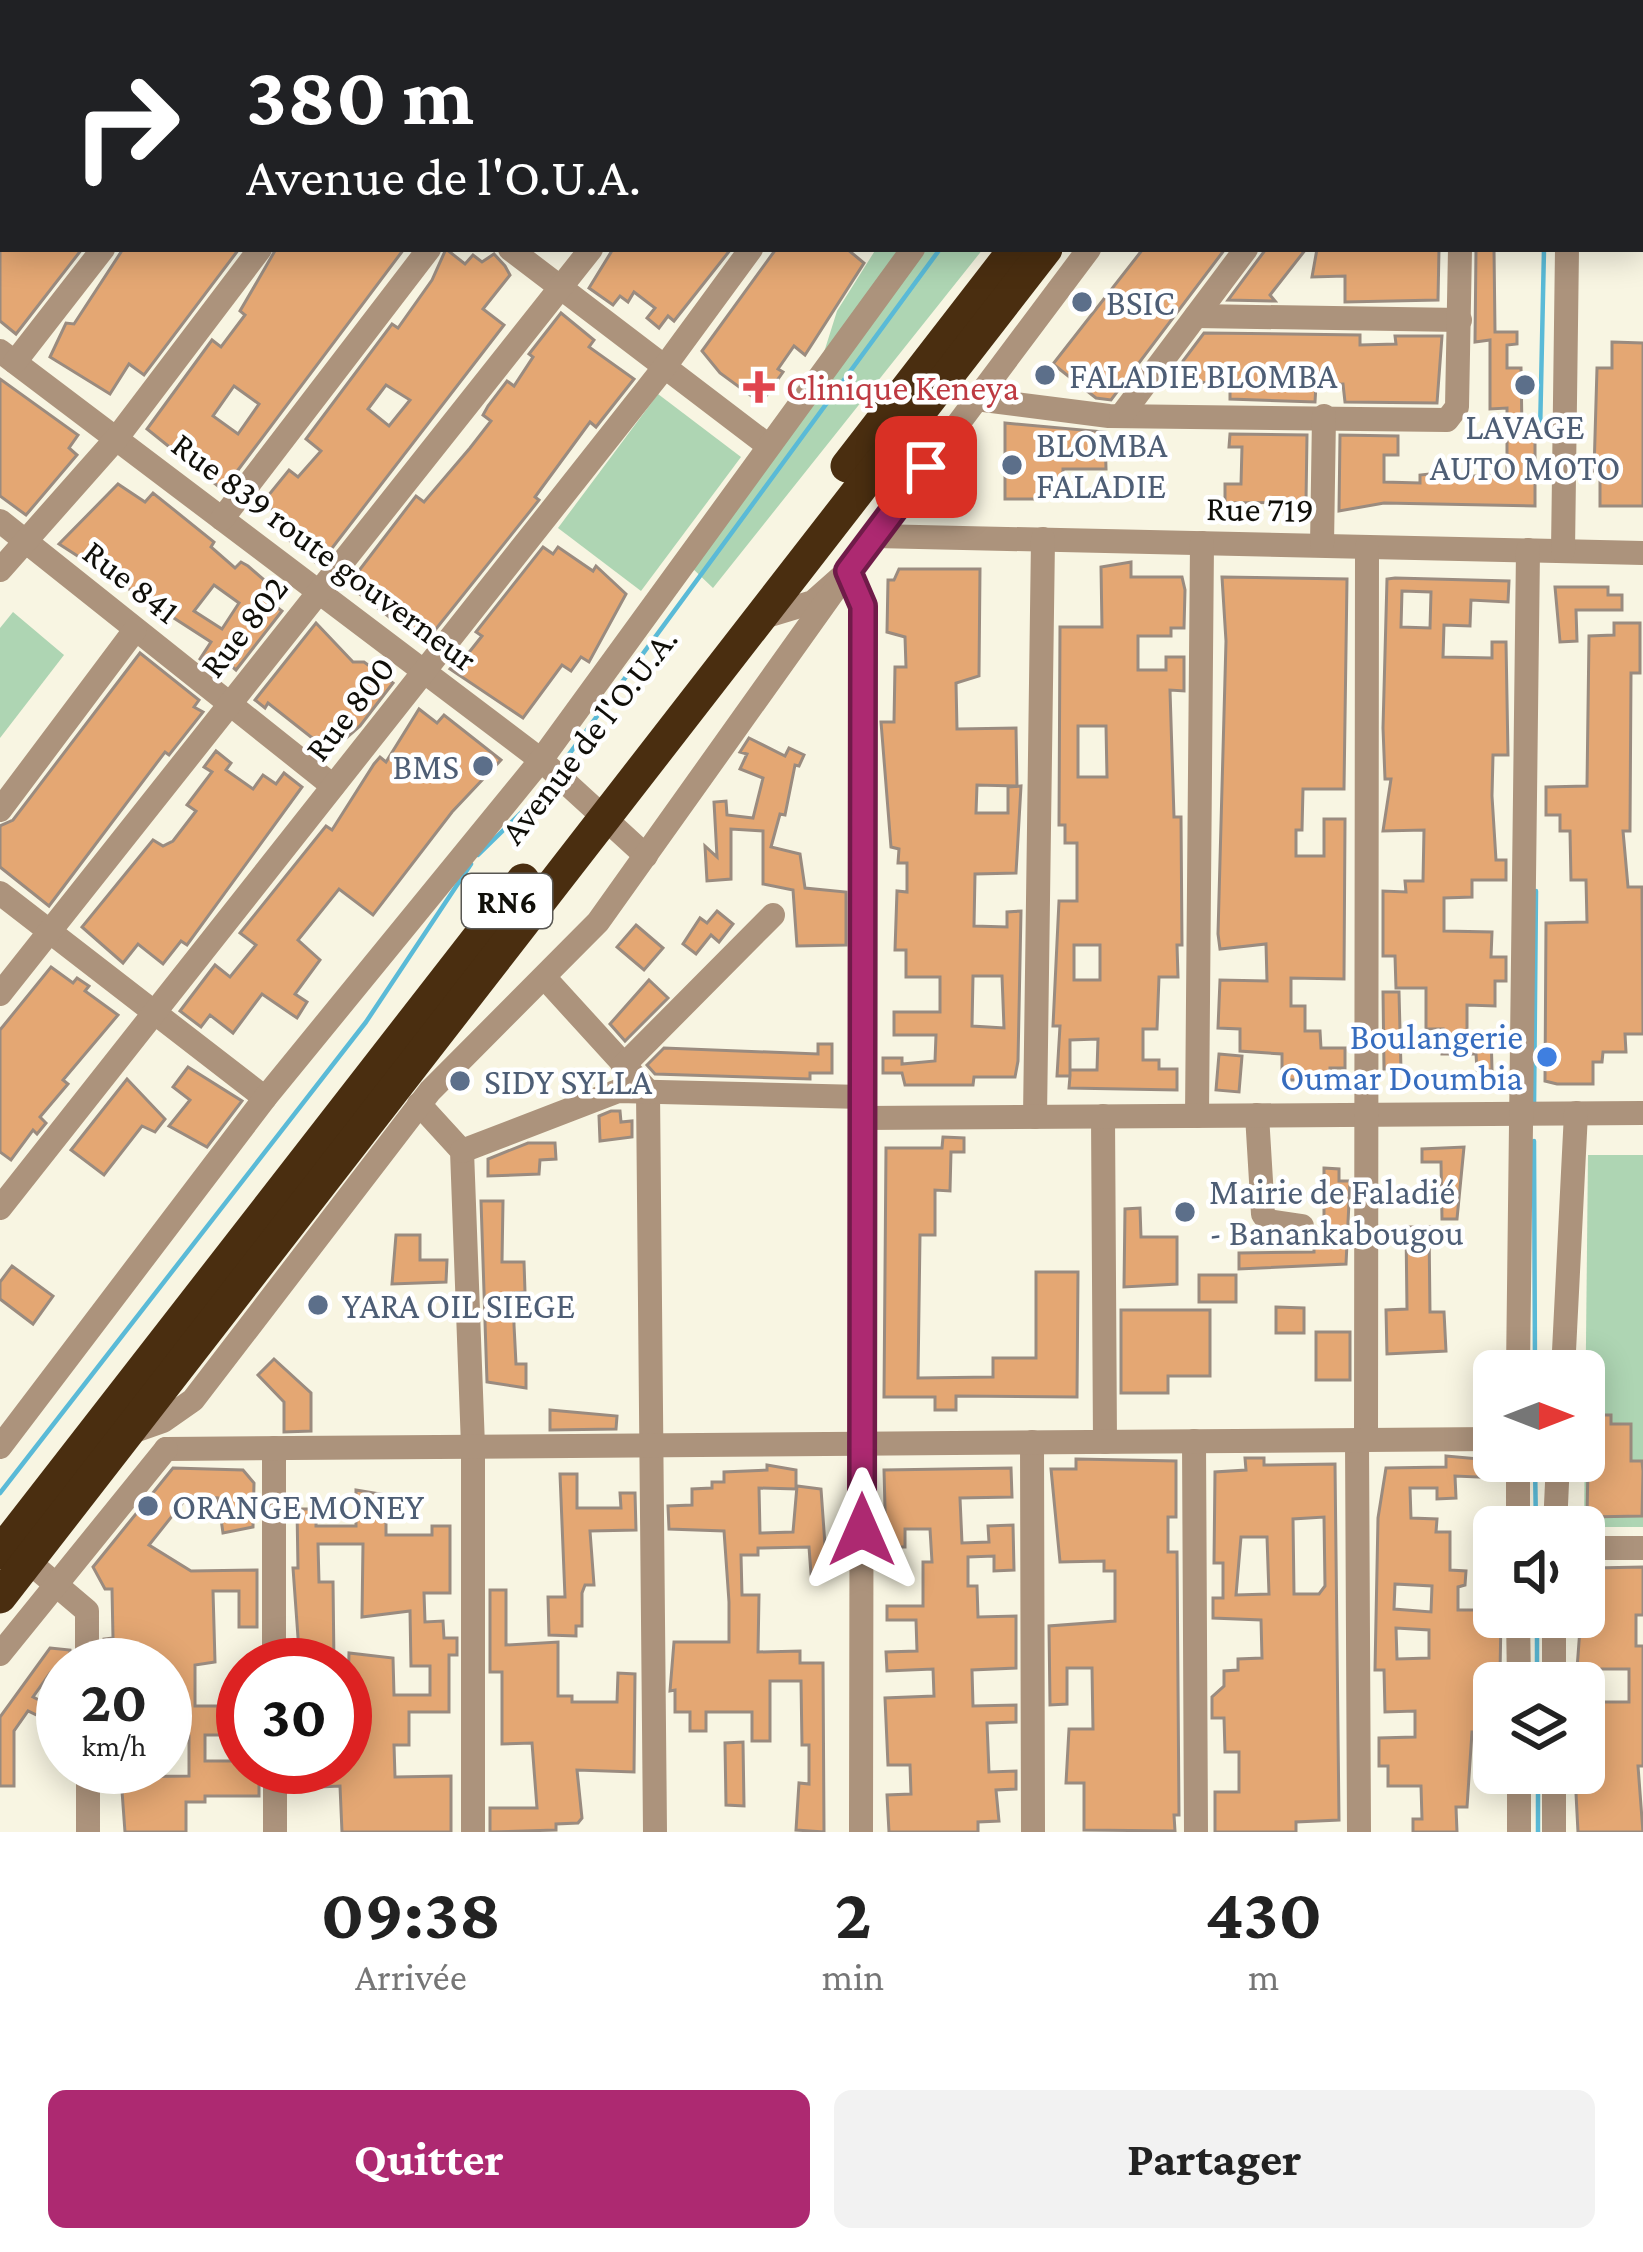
<!DOCTYPE html>
<html lang="fr">
<meta charset="utf-8">
<style>
body{margin:0;font-family:"Crimson Pro",serif;background:#f2f2f2;color:#222;height:100vh;display:flex;flex-direction:column;font-size:45px;white-space:nowrap}
*{box-sizing:border-box;margin:0}
p{font-size:39px;color:#767676}
.icon{flex:none;width:66px;height:66px;fill:none;stroke:currentColor;stroke-width:2;stroke-linecap:round;stroke-linejoin:round}
.map{position:relative;height:1832px;overflow:hidden}
.drawer{display:flex;flex-direction:column;background:#fff;flex:1}
.drawer>*{flex:none}
.hud{position:absolute;left:0px;top:0px;width:1644px;height:252px;box-shadow:0 6px 30px #0003;background:#202124;color:#fff;overflow:hidden}
.needle{width:78px;rotate:90deg}
.buttons{position:absolute;left:1473px;top:1350px;display:grid;gap:24px}
.buttons a{display:grid;place-items:center;width:132px;height:132px;border-radius:18px;background:#fff;box-shadow:0 6px 30px #0003;font-size:60px}
.speed{position:absolute;left:36px;top:1638px;display:flex;gap:24px;font-size:60px;font-weight:700;text-align:center}
.speed>*{display:grid;place-content:center;width:156px;height:156px;border-radius:50%;background:#fff;box-shadow:0 6px 30px #0003;line-height:1}
.speed small{font-size:30px;font-weight:400}
.speed .limit{border:18px solid #d22;background:#fff;color:#111}
.pin{position:absolute;display:grid;place-items:center;width:102px;height:102px;color:#fff;margin:-51px;border-radius:24px;box-shadow:0 6px 18px #0006}
.me{position:absolute;width:132px;margin:-66px;rotate:0deg;stroke-linejoin:round;filter:drop-shadow(0 0 9px #0008)}
.turn{display:flex;align-items:center;gap:42px;height:252px;padding:0 48px;font-size:54px}
.turn .icon{width:156px;height:156px;stroke-width:2.5}
.turn b{display:block;font-size:84px;line-height:102px}
.eta{display:flex;justify-content:space-evenly;align-items:center;height:204px;text-align:center}
.eta b{font-size:72px;font-weight:700;line-height:84px}
.primary-button{display:flex;gap:24px;margin-top:auto;padding:24px 48px}
.primary-button a{flex:1;height:138px;border-radius:18px;background:#ad2971;color:#fff;font-size:48px;font-weight:700;line-height:138px;text-align:center}
.primary-button a+a{background:#f2f2f2;color:#222}
.map>svg:first-child{display:block}
</style>
<div class="map">
<svg width="1643" height="1832" viewBox="0 0 1643 1832">
<rect width="100%" height="100%" fill="#f8f5e2"/>
<g fill="#aed5b3">
<path d="M876,249H983L713,588L690,566L809,400L837,311Z"/>
<path d="M658,394L741,457L641,591L558,528Z"/>
<path d="M13,612L64,655L0,738V628Z"/>
<path d="M1588,1155H1643V1527H1584Z"/>
</g>
<g fill="none" stroke-linecap="round" stroke-linejoin="round">
<g stroke="#5abad7" stroke-width="4.5">
<path d="M1129,3L1132,0"/>
<path d="M1550,3V0"/>
<path d="M1540,434L1544,249"/>
<path d="M559,768L940,249"/>
<path d="M478,855L533,801"/>
<path d="M1534,1108L1536,891"/>
<path d="M1534,1141L1535,1371"/>
<path d="M1535,1464L1536,1527"/>
<path d="M0,1493L366,1022L471,864"/>
<path d="M1537,1617V1683"/>
<path d="M1538,1773V1832"/>
</g>
</g>
<g fill="#e4a773" stroke="#9a8b7f" stroke-width="3" fill-rule="evenodd">
<path d="M0,249H82L16,334L0,321Z"/>
<path d="M123,249H239L144,375L129,364L110,394L50,357L66,323L74,324Z"/>
<path d="M276,249H404L223,490L147,429L212,340L221,347L245,315L240,311ZM234,386L259,404L238,434L213,416Z"/>
<path d="M446,249L465,264L473,255L482,262L494,254L505,266L510,275L483,309L504,325L319,565L288,539L296,529L263,502L289,470L298,477L321,451L306,439L392,324L398,328L432,280ZM386,385L410,400L389,426L368,409Z"/>
<path d="M613,249H731L674,321L668,316L659,328L647,318L655,308L634,292L628,302L620,296L613,305L589,288Z"/>
<path d="M776,249H847L864,263L805,355L794,346L778,369L783,372L761,403L720,373L702,351Z"/>
<path d="M1143,249H1225L1111,400L1096,398L1053,364Z"/>
<path d="M1266,249H1306L1270,295L1275,301L1228,300Z"/>
<path d="M1317,249H1439L1438,300L1345,302V276L1312,277Z"/>
<path d="M1476,249H1494L1495,332H1517V344L1507,345V368H1521L1522,430H1535V506L1384,503L1339,511L1340,435L1398,436V455H1384V482L1420,483V475L1448,472V476H1507V408L1490,409V340L1475,342Z"/>
<path d="M561,313L594,340L589,347L634,379L596,427L590,422L535,497L539,500L424,644L348,585L416,496L424,502L470,448L491,421L483,415L488,406L507,381L514,386L533,357L529,354Z"/>
<path d="M1204,333L1360,335V345L1396,344L1395,336H1442L1437,403L1345,402L1343,384L1316,385L1315,402L1230,399V383L1183,382V361Z"/>
<path d="M1612,342L1643,343V506H1600V471H1594L1597,368H1612Z"/>
<path d="M0,379L78,435L69,448L77,455L26,515L0,496Z"/>
<path d="M1005,423L1105,432L1106,469H1063V499H1005Z"/>
<path d="M1230,434L1307,435L1306,502L1225,503V484H1241L1242,447H1229Z"/>
<path d="M118,484L145,502L153,493L214,542L211,547L235,568L241,562L248,566L270,585L262,596L282,611L236,670L228,663L220,675L200,659L211,642L59,544ZM214,585L239,603L222,629L194,611Z"/>
<path d="M543,547L553,554L558,547L593,571L596,566L626,594L589,662L581,657L571,671L562,665L523,718L450,669L460,657L463,660L482,636L476,632Z"/>
<path d="M1131,562V577H1182L1185,590L1184,628H1171V636H1138V670H1166V657H1184V691L1170,690L1174,817H1181L1182,945H1177L1178,977H1159L1157,1029H1143V1060H1159V1069H1177V1090L1069,1088L1070,1076H1057L1060,1026H1053L1059,901H1077V843H1065V825H1059L1060,627H1102L1101,567ZM1078,726H1106L1107,777H1078ZM1074,945H1100V980H1074ZM1098,1039L1097,1070H1070V1076V1040Z"/>
<path d="M899,569H980L979,676L956,683L957,729L1016,728L1017,786L977,785L976,813H1008V787L1021,786L1016,873L975,874L974,926L1007,927V912L1021,911L1018,1061L1015,1077H974L973,1085H905L902,1073H883V1058H902V1064L935,1061L936,1035H894V1012H940V977H906V950H895L897,891L907,892V863H898L899,849L891,847L881,722H894L895,667H906L905,637L887,632L888,580H894ZM973,976H1002L1004,1028L972,1026Z"/>
<path d="M1222,577L1347,579L1344,789H1303L1302,830H1296V856H1324V819H1345L1344,979L1291,978V1006H1305V1031H1320L1321,1048H1345V1068H1330V1080H1282V1054L1240,1051V1029L1218,1028L1220,980L1267,981L1266,944L1220,949L1218,934L1226,641Z"/>
<path d="M1395,578L1509,581L1508,602L1471,600L1470,626L1444,625L1443,657L1492,658V642H1506L1508,755H1493L1492,796L1496,860H1506V880H1472V897L1444,898V931L1492,932L1491,957H1506V981H1495V1006L1467,1005V1032H1491L1492,1070H1477L1476,1054H1442L1443,1029H1426V988H1396L1395,956H1383V891L1406,892L1405,881H1423L1424,830L1383,831L1391,779H1385L1383,728L1387,579ZM1402,591L1431,592L1430,628L1401,627Z"/>
<path d="M1555,587H1608V595H1622V610H1576L1577,641L1560,642Z"/>
<path d="M316,623L353,662H364L393,683L360,726L330,752L268,703L265,708L255,700Z"/>
<path d="M1614,623H1640V673H1631L1630,831H1623L1628,887H1642L1643,1034H1625L1626,1052H1603L1602,1062H1593V1084H1557L1545,1081L1546,923L1587,922L1586,880H1571L1570,831H1560V815H1546V787L1587,786L1589,636L1614,635Z"/>
<path d="M140,653L199,700L194,707L203,712L169,755L165,752L49,906L0,867V826L13,820Z"/>
<path d="M419,709L437,723L444,715L501,760L452,812L373,915L339,889L298,940L320,960L295,994L307,1002L297,1018L262,994L233,1033L210,1015L201,1027L180,1011L215,965L230,977L256,945L240,933L326,826L332,830L374,764L380,757L386,762Z"/>
<path d="M749,738L785,756L789,748L804,755L799,766L795,765L785,815L780,814L771,847L800,854L805,888L846,892V945L797,946L793,890L763,884V831L731,829V879L707,881L705,846L717,857L714,802L726,801L727,815L753,818L763,778L740,769L747,754L740,752Z"/>
<path d="M216,751L231,763L226,770L253,789L263,775L276,784L284,773L302,787L187,945L181,941L163,964L138,944L123,963L82,927L153,840L163,846L173,841L196,811L187,805L212,772L204,767Z"/>
<path d="M717,911L733,924L719,942L711,935L696,954L683,944L700,918L707,923Z"/>
<path d="M636,925L663,948L644,970L617,947Z"/>
<path d="M51,967L73,983L77,978L89,986L85,991L118,1015L63,1080L68,1084L40,1117L46,1123L37,1134L33,1130L11,1160L0,1152V1030Z"/>
<path d="M649,980L668,998L625,1041L610,1024Z"/>
<path d="M1383,992H1399L1401,1069H1384Z"/>
<path d="M818,1044H832V1073H810V1079L655,1074L647,1065L664,1048L818,1054Z"/>
<path d="M1219,1054L1242,1056L1239,1092L1216,1090Z"/>
<path d="M188,1067L242,1101L207,1147L169,1126L190,1100L173,1087Z"/>
<path d="M127,1079L165,1119L155,1132L142,1126L104,1175L71,1150Z"/>
<path d="M611,1111H620L621,1122L632,1121V1137L600,1141L599,1116Z"/>
<path d="M943,1137L964,1138V1152H951L950,1191L935,1190V1235H920L918,1378L993,1377V1358H1036V1272H1078L1077,1397L956,1396V1410H935V1397H884L886,1148H942Z"/>
<path d="M528,1143H555L556,1159L540,1160L539,1174L488,1176V1159Z"/>
<path d="M1464,1147L1457,1219H1442L1441,1162H1422V1149Z"/>
<path d="M1324,1168L1339,1169V1181H1350L1346,1264L1239,1269V1253L1314,1252V1237L1324,1228Z"/>
<path d="M481,1201H503L502,1262H524L525,1292L514,1293V1325L516,1364H526V1388L487,1382Z"/>
<path d="M1140,1208L1141,1237H1177V1284L1124,1287L1125,1209Z"/>
<path d="M1406,1227H1429L1430,1312H1444L1446,1351L1387,1354L1386,1310L1407,1309Z"/>
<path d="M396,1235H420V1260H447L446,1282L392,1284Z"/>
<path d="M12,1266L53,1296L33,1324L0,1299V1282Z"/>
<rect x="1199" y="1275" width="37" height="27"/>
<path d="M1276,1307L1304,1308V1333H1276Z"/>
<path d="M1121,1310H1210V1376H1168V1393H1121Z"/>
<rect x="1316" y="1332" width="34" height="48"/>
<path d="M274,1359L311,1393V1431L284,1432V1402L258,1375Z"/>
<path d="M550,1410L617,1416L616,1429L550,1430Z"/>
<path d="M1589,1415H1611V1424H1631V1461H1642L1643,1471L1642,1516L1587,1517Z"/>
<path d="M1446,1456L1502,1461L1501,1478L1455,1476L1456,1498L1437,1499V1488H1410L1411,1518L1437,1519L1436,1532H1450V1570L1466,1571L1465,1585L1458,1587V1610H1494V1617H1501L1500,1674H1494V1718H1487L1488,1732H1472L1467,1807H1456L1457,1832H1413V1819H1422L1421,1786H1388V1766H1379V1738L1415,1737V1711L1385,1712L1384,1670H1375L1378,1518L1386,1468L1446,1467ZM1395,1584L1432,1586L1431,1612L1394,1609ZM1396,1628L1429,1630V1658L1397,1659Z"/>
<path d="M1245,1458H1264V1465L1335,1464L1339,1820L1296,1822V1832H1215V1792H1239V1752H1225L1224,1718H1212V1697L1224,1686V1671L1238,1670V1659L1262,1658L1261,1620L1213,1618V1598H1223V1563H1214L1215,1472L1246,1470ZM1324,1517L1325,1586L1319,1594H1294L1293,1519ZM1241,1537H1267L1269,1594L1236,1595Z"/>
<path d="M1076,1459L1176,1461V1517H1168V1552H1177L1179,1815H1174L1175,1831L1084,1830V1783H1066L1069,1729H1093L1092,1668H1067V1704L1050,1705L1049,1626L1115,1621V1571H1104V1561L1060,1562L1051,1469H1076Z"/>
<path d="M767,1465L796,1470V1489L759,1488L760,1533L793,1532L797,1486L821,1489L826,1559L822,1574H811L809,1547L758,1548V1555H741L742,1595H759L758,1652L800,1651V1663H823L824,1832L796,1830L799,1783L809,1784V1745H802L801,1681H770V1741H752V1712H706V1731H690V1712H675V1690L670,1691L674,1642H729V1602L724,1531L669,1529L668,1506L692,1505V1489L712,1488V1482H724V1472L767,1470Z"/>
<path d="M173,1468L243,1470L254,1483L253,1527L223,1533L218,1498L188,1496L149,1545L191,1571L257,1570V1627H239V1591H213L215,1662L195,1665V1706H218V1715L243,1716V1735H205V1761H243L245,1768H259V1796H205V1802H186V1832H125L122,1791H113V1777L189,1776V1736H165V1665H111V1656H104V1639L113,1638L112,1589H105L93,1567Z"/>
<path d="M1011,1468L1012,1497L960,1498L962,1543L989,1542L988,1526L1013,1525L1014,1570L994,1571V1556L968,1557V1586H977L978,1617L1016,1616V1668L972,1670L973,1706L1016,1705V1722L987,1723L989,1772L1016,1771V1789L996,1790L999,1821L978,1822V1832H889L887,1795L911,1794L910,1765H888L885,1698L934,1696L933,1669L887,1671L886,1652L917,1651L916,1620H887V1606H923V1562H932L930,1529H905V1547H886L884,1470Z"/>
<path d="M560,1474H577V1508H621L620,1493H635L636,1530L590,1531L594,1585H585L582,1593V1626H576V1636L549,1635L548,1597H565Z"/>
<path d="M356,1490L386,1495V1535H432V1526H450V1593H424L425,1622L443,1621L444,1638H457V1655H449V1712H409V1745H394L395,1777L451,1776V1832H342L340,1786L300,1788V1767H346L349,1653L393,1658L394,1695H430V1666H411L410,1611L362,1617L363,1544H318L319,1582H333L334,1665H300L293,1568H298L297,1509H316V1526H356Z"/>
<path d="M1643,1567V1615H1636V1646H1643V1766H1638L1643,1832H1578L1575,1774H1584V1702H1629V1669H1577L1584,1575H1595V1568Z"/>
<path d="M490,1590H506V1645L558,1642V1696H572V1702H617L618,1673L635,1674L634,1772L577,1770L582,1818L578,1823L556,1824V1830L490,1832V1808H537L532,1743L502,1744V1672H490Z"/>
<path d="M50,1648L70,1650V1665H63V1674L50,1673L33,1697L57,1709L51,1722L28,1711L14,1731V1786H0V1717Z"/>
<path d="M743,1742L744,1806L726,1805L725,1743Z"/>
</g>
<g fill="none" stroke-linecap="round" stroke-linejoin="round">
<g stroke="#ac937c" stroke-width="24">
<path d="M185,0L189,3"/>
<path d="M804,0L808,3"/>
<path d="M123,3L125,0"/>
<path d="M293,3L296,0"/>
<path d="M447,3L449,0"/>
<path d="M617,3L620,0"/>
<path d="M777,3L779,0"/>
<path d="M934,3L936,0"/>
<path d="M1101,3L1103,0"/>
<path d="M1279,3L1281,0"/>
<path d="M1436,3L1438,0"/>
<path d="M1570,3V0"/>
<path d="M0,160L3,157"/>
<path d="M510,249L766,444"/>
<path d="M1196,316L1460,320"/>
<path d="M0,351L541,760L646,856"/>
<path d="M15,362L103,249"/>
<path d="M976,399L1109,416L1447,420L1457,407L1460,249"/>
<path d="M1121,416L1246,249"/>
<path d="M222,519L429,249"/>
<path d="M0,521L333,786"/>
<path d="M875,536L1643,553"/>
<path d="M1322,545L1324,416"/>
<path d="M1563,551L1567,249"/>
<path d="M0,570L116,439L260,249"/>
<path d="M757,619L813,602L848,571L863,606L861,1832"/>
<path d="M0,810L135,630"/>
<path d="M0,893L265,1098"/>
<path d="M545,978L648,1091L655,1832"/>
<path d="M0,994L591,249"/>
<path d="M623,1066L773,915"/>
<path d="M419,1104L462,1151L473,1446V1832"/>
<path d="M1257,1115L1263,1214L1268,1221L1302,1226"/>
<path d="M1103,1116L1105,1442"/>
<path d="M1197,1116L1202,543"/>
<path d="M1035,1117L1043,539"/>
<path d="M862,1118L1643,1113"/>
<path d="M462,1151L618,1091L862,1097"/>
<path d="M0,1208L663,369L751,249"/>
<path d="M1518,1371L1528,550"/>
<path d="M1563,1371L1576,1113"/>
<path d="M129,1433L163,1421L193,1400L430,1091L598,922L848,571L1089,249"/>
<path d="M1357,1440L1359,1832"/>
<path d="M1366,1440L1367,547"/>
<path d="M1194,1441L1196,1832"/>
<path d="M1032,1442L1033,1832"/>
<path d="M0,1447L265,1098L541,760L913,249"/>
<path d="M274,1448V1665"/>
<path d="M166,1449L1494,1439"/>
<path d="M1518,1461V1527"/>
<path d="M1555,1527L1558,1461"/>
<path d="M1584,1548H1643"/>
<path d="M28,1561L87,1611V1665"/>
<path d="M1518,1617L1519,1683"/>
<path d="M1554,1617V1683"/>
<path d="M0,1654L166,1449"/>
<path d="M88,1767V1832"/>
<path d="M275,1767V1832"/>
<path d="M1519,1773V1832"/>
<path d="M1554,1773V1832"/>
</g>
<g stroke="#4a2e10" stroke-width="33">
<path d="M1204,3L1207,0"/>
<path d="M1237,3L1240,0"/>
<path d="M847,466L1015,249"/>
<path d="M0,1553L523,880"/>
<path d="M0,1597L1046,249"/>
</g>
</g>
<g fill="none" stroke-linecap="round" stroke-linejoin="round">
<defs>
<path id="route" d="M862,1530L863,606L848,571L926,467"/>
</defs>
<use href="#route" stroke="#701b49" stroke-width="30"/>
<use href="#route" stroke="#ad2971" stroke-width="21"/>
</g>
<g fill="#5c6f8a" stroke="#fff" stroke-width="4.5">
<circle cx="1082" cy="302" r="12"/>
<circle cx="1045" cy="375" r="12"/>
<circle cx="1525" cy="385" r="12"/>
<circle cx="1012" cy="465" r="12"/>
<circle cx="483" cy="766" r="12"/>
<circle cx="460" cy="1081" r="12"/>
<circle cx="1185" cy="1212" r="12"/>
<circle cx="318" cy="1305" r="12"/>
<circle cx="148" cy="1506" r="12"/>
</g>
<path fill="#e0444e" stroke="#fff" stroke-width="4.5" d="M753 369h12v12h12v12h-12v12h-12v-12h-12v-12h12z"/>
<circle fill="#3f7fe0" stroke="#fff" stroke-width="4.5" cx="1547" cy="1057" r="12"/>
<g text-anchor="middle" stroke-width="9" stroke-linejoin="round" paint-order="stroke">
<rect fill="#fff" stroke="#585753" stroke-width="3" x="462" y="874" width="90" height="54" rx="9"/>
<g font-size="33" font-weight="bold" fill="#100f09">
<text x="507" y="913">RN6</text>
</g>
<g font-size="36" fill="#4e5e75" stroke="#fff" text-anchor="start">
<text x="1106" y="315">BSIC</text>
<text x="1069" y="388">FALADIE BLOMBA</text>
<text x="1525" y="439" text-anchor="middle">LAVAGE<tspan x="1525" dy="41">AUTO MOTO</tspan></text>
<text x="1036" y="457">BLOMBA<tspan x="1036" dy="41">FALADIE</tspan></text>
<text x="459" y="779" text-anchor="end">BMS</text>
<text x="484" y="1094">SIDY SYLLA</text>
<text x="1209" y="1204">Mairie de Faladié<tspan x="1209" dy="41">- Banankabougou</tspan></text>
<text x="342" y="1318">YARA OIL SIEGE</text>
<text x="172" y="1519">ORANGE MONEY</text>
</g>
<g font-size="36" fill="#be3a42" stroke="#fff" text-anchor="start">
<text x="786" y="400">Clinique Keneya</text>
</g>
<g font-size="36" fill="#100f09" stroke="#fff">
<text transform="translate(1260 508) rotate(1)" y="13">Rue 719</text>
<text transform="translate(325 551) rotate(37)" y="13">Rue 839 route gouverneur</text>
<text transform="translate(132 581) rotate(38)" y="13">Rue 841</text>
<text transform="translate(243 626) rotate(-52)" y="13">Rue 802</text>
<text transform="translate(349 708) rotate(-52)" y="13">Rue 800</text>
<text transform="translate(588 735) rotate(-52)" y="13">Avenue de l'O.U.A.</text>
</g>
<g font-size="36" fill="#366cbe" stroke="#fff" text-anchor="end">
<text x="1523" y="1049">Boulangerie<tspan x="1523" dy="41">Oumar Doumbia</tspan></text>
</g>
</g>
</svg>
<div class="buttons">
<a><svg class="needle" viewBox="-14 -14 28 28"><path d="M0-13l5 13h-10z" fill="#e53935"/><path d="M0 13l5-13h-10z" fill="#767676"/></svg></a>
<a><svg class="icon" aria-label="sound" viewBox="0 0 24 24"><path d="M4 9h4l5-4v14l-5-4H4zM17 9q2 3 0 6"/></svg></a>
<a><svg class="icon" aria-label="layers" viewBox="0 0 24 24"><path d="M12 4l9 5-9 5-9-5zM3 14l9 5 9-5"/></svg></a>
</div>
<div class="speed"><div>20<small>km/h</small></div><div class="limit">30</div></div>
<div class="pin" style="left:926px;top:467px;background:#d93025"><svg class="icon" aria-label="arrive" viewBox="0 0 24 24"><path d="M6 21V4h12l-3 4 3 4H6"/></svg></div>
<svg class="me" style="left:862px;top:1530px" viewBox="-20 -20 40 40"><path d="M0-17L14 15 0 8-14 15z" fill="#ad2971" stroke="#fff" stroke-width="4"/></svg>
<div class="hud">
<div class="turn"><svg class="icon" aria-label="right" viewBox="0 0 24 24"><path d="M7 20v-9h11M14 6l5 5-5 5"/></svg><div><b>380 m</b>Avenue de l'O.U.A.</div></div>
</div>
</div>
<section class="drawer">
<div class="eta">
<div><b>09:38</b><p>Arrivée</p></div>
<div><b>2</b><p>min</p></div>
<div><b>430</b><p>m</p></div>
</div>
<div class="primary-button"><a>Quitter</a><a>Partager</a></div>
</section>
